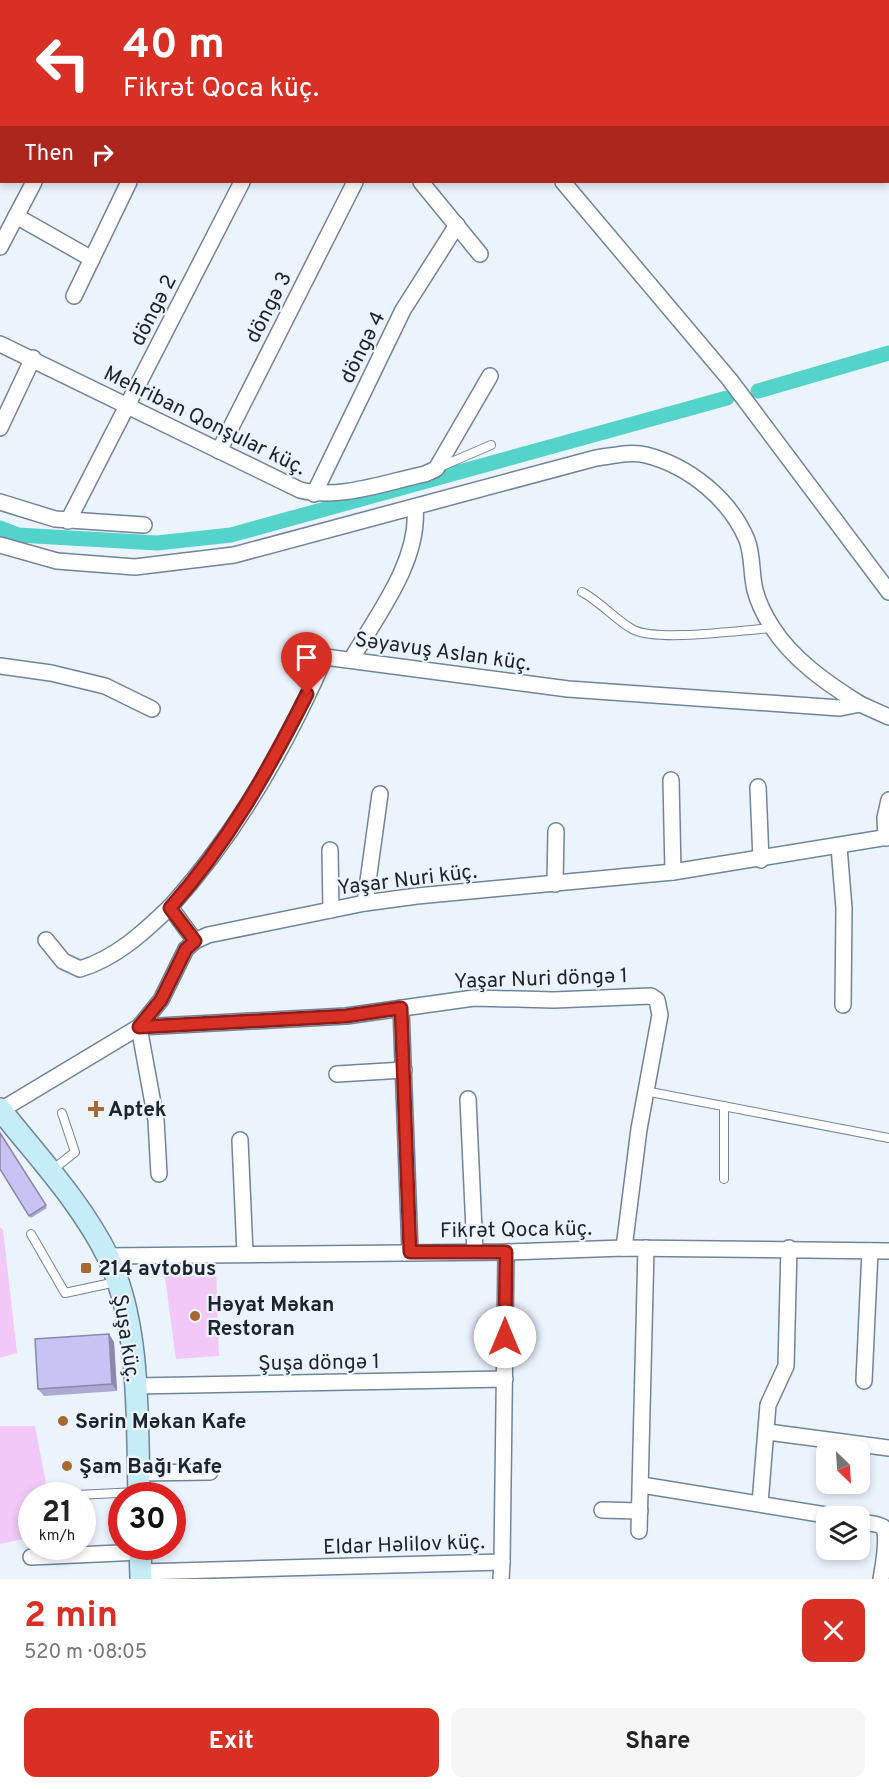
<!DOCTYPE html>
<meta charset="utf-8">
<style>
body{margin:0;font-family:Overpass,sans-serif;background:#f6f6f6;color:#222;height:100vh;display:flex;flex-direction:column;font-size:22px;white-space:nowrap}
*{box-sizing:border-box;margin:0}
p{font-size:20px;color:#767676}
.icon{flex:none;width:33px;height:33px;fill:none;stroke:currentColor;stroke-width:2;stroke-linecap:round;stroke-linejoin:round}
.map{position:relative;height:1579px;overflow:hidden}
.panel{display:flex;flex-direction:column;background:#fff;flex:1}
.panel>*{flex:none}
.hud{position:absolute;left:0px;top:0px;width:890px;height:183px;box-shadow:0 3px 9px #0003;background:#d93025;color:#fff;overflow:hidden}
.needle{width:39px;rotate:155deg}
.fabs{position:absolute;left:816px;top:1440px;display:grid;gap:12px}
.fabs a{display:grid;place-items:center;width:54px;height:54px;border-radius:12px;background:#fff;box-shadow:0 3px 9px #0003;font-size:30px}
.speed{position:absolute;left:18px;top:1482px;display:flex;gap:12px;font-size:30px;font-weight:700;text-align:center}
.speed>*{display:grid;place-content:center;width:78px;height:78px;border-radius:50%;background:#fff;box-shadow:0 3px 9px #0003;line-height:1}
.speed small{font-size:15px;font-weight:400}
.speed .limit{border:9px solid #d22;background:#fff;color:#111}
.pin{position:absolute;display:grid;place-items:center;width:51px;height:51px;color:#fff;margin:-62px -26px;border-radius:50% 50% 50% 0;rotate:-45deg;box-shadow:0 0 6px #0007}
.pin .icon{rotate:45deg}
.me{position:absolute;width:66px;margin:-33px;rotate:0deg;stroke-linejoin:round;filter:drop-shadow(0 0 4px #0008)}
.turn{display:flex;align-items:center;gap:21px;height:126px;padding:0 24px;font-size:27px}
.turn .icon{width:78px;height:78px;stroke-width:2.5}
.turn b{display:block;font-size:42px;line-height:51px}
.then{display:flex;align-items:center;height:57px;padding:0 24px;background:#0003;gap:12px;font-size:22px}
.round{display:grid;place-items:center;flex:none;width:63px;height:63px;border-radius:12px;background:#f6f6f6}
.overview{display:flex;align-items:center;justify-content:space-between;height:102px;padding:0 24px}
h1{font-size:36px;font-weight:700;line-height:45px;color:#d93025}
.button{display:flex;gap:12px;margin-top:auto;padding:12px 24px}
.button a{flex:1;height:69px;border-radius:12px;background:#d93025;color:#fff;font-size:24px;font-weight:700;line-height:69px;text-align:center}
.button a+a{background:#f6f6f6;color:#222}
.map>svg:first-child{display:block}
</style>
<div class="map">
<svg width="889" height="1579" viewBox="0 0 889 1579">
<rect width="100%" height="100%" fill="#ebf3fd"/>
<g fill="#f1c8f8">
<path d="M0,1227L3,1230L17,1353L0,1358Z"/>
<path d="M216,1269L219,1356L176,1359L164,1270Z"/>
<path d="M0,1426H35L48,1495L32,1496L31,1537L0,1544Z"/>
</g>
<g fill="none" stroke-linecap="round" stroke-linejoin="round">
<g stroke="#53d3ca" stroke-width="15">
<path d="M758,391L889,353"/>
<path d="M0,528L18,535L157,543L231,535L727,398"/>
</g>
<defs>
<g id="lane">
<path d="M440,467L491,445"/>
<path d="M582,592C601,602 619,623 634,630C660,642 741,630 773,628"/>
<path d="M645,1091L889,1138"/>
<path d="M51,1171L75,1152L62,1113"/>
<path d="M724,1179V1106"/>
<path d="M31,1234L65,1293L116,1282"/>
<path d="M77,1495L137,1492"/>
</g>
<g id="street">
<path d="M373,0L374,2"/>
<path d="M257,2L259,0"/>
<path d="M644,2L648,0"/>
<path d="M0,92H2"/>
<path d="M421,182L480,254"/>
<path d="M563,182L730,380L889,592"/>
<path d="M16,216L92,259"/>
<path d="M0,247L34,182"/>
<path d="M74,296L129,182"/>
<path d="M0,344L300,490C340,500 386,482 425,474L436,469L490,376"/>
<path d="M0,428L33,358"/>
<path d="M219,451L355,182"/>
<path d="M314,494L403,310L457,225"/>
<path d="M0,502L55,519L144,525"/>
<path d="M68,521L242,182"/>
<path d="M0,545L57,561L135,567L234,555L596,458C612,456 630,451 646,455C689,466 730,499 747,540C753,556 751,574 755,590C758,602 765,616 772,627C793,660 828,684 860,704"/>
<path d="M301,647L325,657"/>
<path d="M351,660C377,615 420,561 415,507"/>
<path d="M0,666L51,673L105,686L152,709"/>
<path d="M671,780L673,872"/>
<path d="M758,787L761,860"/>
<path d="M886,838L885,818L889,800"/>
<path d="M839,847L844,908L843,1005"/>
<path d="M330,850L331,910"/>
<path d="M555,884L556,831"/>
<path d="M365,903L380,794"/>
<path d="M46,940L63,961L80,969C116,958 143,933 170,907"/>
<path d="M195,941L170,907C236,834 286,747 325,657L568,689L840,708L860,704L889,717"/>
<path d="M401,1008L410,1252"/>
<path d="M337,1074L404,1070"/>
<path d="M468,1099L475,1252"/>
<path d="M1,1110L139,1027L161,1000L186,949L195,941L208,935L365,903L417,896L673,872L889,837"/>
<path d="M240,1140L245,1254"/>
<path d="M159,1174L156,1120L139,1027L346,1016L474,998L554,1000L651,996L657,1000L660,1015L639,1129L624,1248"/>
<path d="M107,1256L506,1252L624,1248L889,1251"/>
<path d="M864,1381L870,1251"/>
<path d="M135,1386L505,1379"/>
<path d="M768,1432L889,1448"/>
<path d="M138,1473L210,1472"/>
<path d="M642,1485L832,1516"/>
<path d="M760,1503L768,1405L786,1366L789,1248"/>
<path d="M602,1510L640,1511"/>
<path d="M860,1522C867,1523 877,1523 883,1527C889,1533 883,1568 881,1579"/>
<path d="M639,1531L646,1248"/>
<path d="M31,1557L141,1552"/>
<path d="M141,1572L502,1562L506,1252"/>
<path d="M501,1579L502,1562"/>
</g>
<g id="secondary">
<path d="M0,1109C37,1156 81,1202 108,1257C141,1325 137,1421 139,1496"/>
<path d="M140,1546L141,1579"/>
</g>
</defs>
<use href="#lane" stroke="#71849b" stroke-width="10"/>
<use href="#street" stroke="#71849b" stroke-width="18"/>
<use href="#secondary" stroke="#71849b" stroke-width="24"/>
<use href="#lane" stroke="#fff" stroke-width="8"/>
<use href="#street" stroke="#fff" stroke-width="15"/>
<use href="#secondary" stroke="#c6ecf7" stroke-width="21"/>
</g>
<g fill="#aba8d2">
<path d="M0,1132L47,1208L31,1218L0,1169Z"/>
<path d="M114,1342L117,1391L44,1396L38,1389Z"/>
</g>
<path fill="#8b88ab" d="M109,1334L114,1342L117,1391L112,1384Z"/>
<g fill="#c7c3f4" stroke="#8b88ab" stroke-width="1.5">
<path d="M0,1133L46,1205L29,1216L0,1169Z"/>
<path d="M109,1334L112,1384L38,1389L35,1339Z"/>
</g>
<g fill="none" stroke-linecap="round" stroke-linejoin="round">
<defs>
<path id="route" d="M307,694C268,771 228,843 170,908L195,941L186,949L161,1000L139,1027L346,1016L401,1008L410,1252H506L505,1337"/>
</defs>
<use href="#route" stroke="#8d1f18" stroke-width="15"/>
<use href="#route" stroke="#d93025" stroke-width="10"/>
</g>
<g fill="#a7692f" stroke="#ebf3fd" stroke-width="2">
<path d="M93 1100h6v6h6v6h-6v6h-6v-6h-6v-6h6z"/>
<rect x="80" y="1262" width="12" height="12" rx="3"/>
<circle cx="195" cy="1316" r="6"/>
<circle cx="63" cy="1421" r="6"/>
<circle cx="67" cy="1466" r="6"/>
</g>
<g text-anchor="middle" stroke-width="4.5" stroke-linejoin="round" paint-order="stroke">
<g font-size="21" fill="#1c242d" stroke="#ebf3fd">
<text transform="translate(268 307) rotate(-63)" y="7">döngə 3</text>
<text transform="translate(153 310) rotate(-63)" y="7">döngə 2</text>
<text transform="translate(362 347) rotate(-64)" y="7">döngə 4</text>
<text transform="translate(205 420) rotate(26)" y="7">Mehriban Qonşular küç.</text>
<text transform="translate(443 651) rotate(8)" y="7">Səyavuş Aslan küç.</text>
<text transform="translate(407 879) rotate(-7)" y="7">Yaşar Nuri küç.</text>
<text transform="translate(541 978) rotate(-2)" y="7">Yaşar Nuri döngə 1</text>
<text transform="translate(516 1229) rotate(-1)" y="7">Fikrət Qoca küç.</text>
<text transform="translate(127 1338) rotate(81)" y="7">Şuşa küç.</text>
<text transform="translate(319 1362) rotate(-1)" y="7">Şuşa döngə 1</text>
<text transform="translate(404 1544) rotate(-2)" y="7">Eldar Həlilov küç.</text>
</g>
<g font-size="21" font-weight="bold" fill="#1c242d" stroke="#ebf3fd" text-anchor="start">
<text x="108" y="1116">Aptek</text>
<text x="98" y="1275">214 avtobus</text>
<text x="207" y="1311">Həyat Məkan<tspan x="207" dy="24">Restoran</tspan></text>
<text x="75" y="1428">Sərin Məkan Kafe</text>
<text x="79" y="1473">Şam Bağı Kafe</text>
</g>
</g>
</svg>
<div class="fabs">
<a><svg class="needle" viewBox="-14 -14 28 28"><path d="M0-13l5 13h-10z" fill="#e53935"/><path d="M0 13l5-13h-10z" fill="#767676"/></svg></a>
<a><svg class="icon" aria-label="layers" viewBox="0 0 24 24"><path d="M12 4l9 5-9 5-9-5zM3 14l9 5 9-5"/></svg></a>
</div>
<div class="speed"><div>21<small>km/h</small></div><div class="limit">30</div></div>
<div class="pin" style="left:307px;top:694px;background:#d93025"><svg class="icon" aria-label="arrive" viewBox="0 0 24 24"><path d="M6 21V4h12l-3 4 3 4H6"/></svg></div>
<svg class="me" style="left:505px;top:1337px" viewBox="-20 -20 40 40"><circle r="19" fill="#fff"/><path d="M0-13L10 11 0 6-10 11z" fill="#d93025"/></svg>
<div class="hud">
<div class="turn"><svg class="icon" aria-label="left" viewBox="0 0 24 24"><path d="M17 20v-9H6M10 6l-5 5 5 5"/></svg><div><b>40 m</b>Fikrət Qoca küç.</div></div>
<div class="then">Then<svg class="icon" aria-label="right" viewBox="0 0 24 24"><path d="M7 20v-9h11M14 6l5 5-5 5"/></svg></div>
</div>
</div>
<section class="panel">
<div class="overview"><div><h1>2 min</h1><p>520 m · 08:05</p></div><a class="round" style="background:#d93025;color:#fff"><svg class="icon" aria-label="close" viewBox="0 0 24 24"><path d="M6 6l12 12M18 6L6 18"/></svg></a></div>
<div class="button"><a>Exit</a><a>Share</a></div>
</section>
